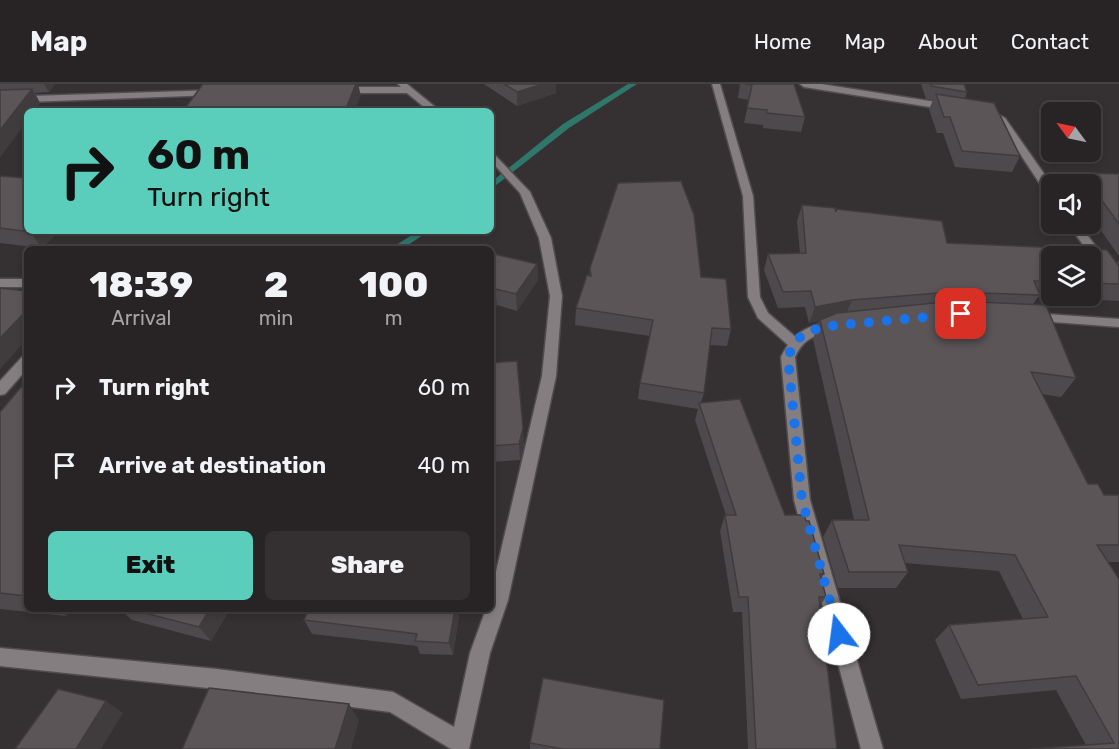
<!DOCTYPE html>
<style>
body{margin:0;font-family:Rubik,sans-serif;background:#343032;color:#f1f3f6;height:100vh;display:flex;flex-direction:column;font-size:22px;white-space:nowrap}
*{box-sizing:border-box;margin:0}
p{font-size:20px;color:#a5a4a7}
.icon{flex:none;width:33px;height:33px;fill:none;stroke:currentColor;stroke-width:2;stroke-linecap:round;stroke-linejoin:round}
.map{position:relative;flex:1;overflow:hidden}
.sheet{position:absolute;left:24px;top:162px;width:470px;height:366px;display:flex;flex-direction:column;background:#282426;border-radius:9px;box-shadow:0 3px 9px #0003,0 0 0 2px #444143}
.sheet>*{flex:none}
.hud{position:absolute;left:24px;top:24px;width:470px;height:126px;border-radius:9px;box-shadow:0 3px 9px #0003,0 0 0 2px #444143;background:#5bcebb;color:#111;overflow:hidden}
.needle{width:39px;rotate:303deg}
.controls{position:absolute;left:1041px;top:18px;display:grid;gap:12px}
.controls a{display:grid;place-items:center;width:60px;height:60px;border-radius:9px;background:#282426;box-shadow:0 3px 9px #0003,0 0 0 2px #444143;font-size:30px}
.pin{position:absolute;display:grid;place-items:center;width:51px;height:51px;color:#fff;margin:-26px;border-radius:12px;box-shadow:0 3px 9px #0006}
.me{position:absolute;width:66px;margin:-33px;rotate:345deg;stroke-linejoin:round;filter:drop-shadow(0 0 4px #0008)}
.turn{display:flex;align-items:center;gap:21px;height:126px;padding:0 24px;font-size:27px}
.turn .icon{width:78px;height:78px;stroke-width:2.5}
.turn b{display:block;font-size:42px;line-height:51px}
.eta{display:flex;justify-content:space-evenly;align-items:center;height:102px;text-align:center}
.eta b{font-size:36px;font-weight:800;line-height:42px}
.button{display:flex;gap:12px;margin-top:auto;padding:12px 24px}
.button a{flex:1;height:69px;border-radius:9px;background:#5bcebb;color:#111;font-size:24px;font-weight:800;line-height:69px;text-align:center}
.button a+a{background:#343032;color:#f1f3f6}
ul{padding:0;list-style:none}
li{display:flex;align-items:center;gap:18px;height:78px;padding:0 24px}
li div{flex:1}
li b{display:block;font-size:22px}
li em{font-style:normal}
header{display:flex;align-items:center;gap:36px;box-sizing:border-box;height:84px;padding:0 30px;background:#282426;border-bottom:2px solid #444143}
header strong{font-size:28px}
nav{display:flex;gap:33px;margin-inline-start:auto;font-size:21px}
.map>svg:first-child{display:block}
</style>
<header>
<strong>Map</strong>
<nav><a>Home</a><a>Map</a><a>About</a><a>Contact</a></nav>
</header>
<div class="map">
<svg width="1119" height="665" viewBox="0 0 1119 665">
<rect width="100%" height="100%" fill="#353032"/>
<g fill="none" stroke-linecap="round" stroke-linejoin="round">
<g fill="#2f766b" fill-rule="evenodd">
<path d="M628,0H637L569,44L490,106V99L563,40Z"/>
<path d="M418,147H429L402,165H390Z"/>
</g>
<defs>
<path id="service" d="M712,0H720L753,112L760,213L768,229L799,256L801,259L799,262H789L758,234L748,213L743,112Z"/>
<g id="minor">
<path d="M398,0H407L440,27H429L407,9H341L337,6L341,3H401Z"/>
<path d="M800,0H821L949,20L954,23L949,26L804,3Z"/>
<path d="M218,6L220,8L215,11L0,19V13Z"/>
<path d="M985,27H991L1005,34L1052,101V113L1048,112L999,38L985,31Z"/>
<path d="M490,66L530,108L551,154L562,212L556,292L508,516L490,569L469,665H451L390,628L217,605L0,582V564L217,585L393,608L454,643L470,569L486,525H490V513L542,292L550,212L539,154L520,109L490,76Z"/>
<path d="M1068,140H1079L1119,193V206L1115,205Z"/>
<rect x="0" y="195" width="27" height="8"/>
<path d="M1032,229L1119,235V243L1027,236L1025,233L1027,230Z"/>
<path d="M835,238L842,242L840,245C819,251 805,251 795,273L810,416L883,665H861L794,416L781,273C793,248 809,240 835,238Z"/>
<path d="M27,271V285L5,310L0,311V297L22,273Z"/>
</g>
</defs>
<use href="#service" stroke="#514d4f" stroke-width="3"/>
<use href="#minor" stroke="#514d4f" stroke-width="3"/>
<use href="#service" fill="#847e80" fill-rule="evenodd"/>
<use href="#minor" fill="#847e80" fill-rule="evenodd"/>
</g>
<g fill="#4e494c" fill-rule="evenodd">
<path d="M0,0H55L49,8L35,9L40,19L0,73Z"/>
<path d="M484,0H556V9L517,22Z"/>
<path d="M740,0H794L805,33L801,48L763,44V41L744,39L749,16L738,14Z"/>
<path d="M921,0H964L967,8L965,14L1020,72L1012,88L955,83L943,49H937L929,25L933,16L926,15Z"/>
<path d="M1081,89L1119,90V172L1090,131V100H1074Z"/>
<path d="M0,92L27,147H60L41,164L0,159Z"/>
<path d="M802,121L835,124L836,127V125L942,137L947,159L1107,166L1117,179L1119,176V217L1038,213L1033,220L1046,221L1076,294L1061,313L1042,310L1088,400H1098L1104,411H1119V478H1108L1119,495V665H1029L1086,661L1056,606L961,615L935,556L949,541L1023,535L999,487L905,479L908,488L896,504H838L823,453L832,436H854L813,255L819,237L809,239L805,223L778,224L764,186L768,170L800,169L797,137ZM1052,172H1090V212H1052Z"/>
<path d="M490,169L537,180L538,196L517,227L497,221L490,241Z"/>
<path d="M590,184L701,193L731,245L727,262L710,261L704,309L701,319L785,431L824,490L821,495L826,513L820,522L837,665H748L742,528H733L720,447L725,431H726L695,336L698,325L638,315L640,299L650,252L575,241L576,224L589,192Z"/>
<path d="M490,279L524,360L520,376L490,378Z"/>
<path d="M27,296V525H70L66,532L0,525V328Z"/>
<path d="M120,525H230L211,557L132,536Z"/>
<path d="M309,525H460L453,571L420,570L417,562L312,550L304,536Z"/>
<path d="M530,659L660,665H530Z"/>
</g>
<g fill="#403c3e">
<path d="M44,0H55L49,8Z"/>
<path d="M356,0H358L361,12L354,27H345Z"/>
<path d="M543,0H556V9L517,22V8Z"/>
<path d="M32,5L40,19L35,27H27V37L0,73V46Z"/>
<path d="M32,147H60L41,164L31,148Z"/>
<path d="M537,180L538,196L517,227L516,210Z"/>
<path d="M495,205L497,221L490,241V220Z"/>
<path d="M852,216L845,233L820,236L819,237L809,239L815,223Z"/>
<path d="M27,226V255L0,285V254Z"/>
<path d="M523,344L524,360L520,376L519,360Z"/>
<path d="M58,525H70L66,532Z"/>
<path d="M210,525H230L211,557L199,543Z"/>
<path d="M455,525H460L453,571L449,559Z"/>
<path d="M106,617L123,629L101,665H76Z"/>
<path d="M349,620L359,636L351,665H335Z"/>
</g>
<g fill="#5b5558" stroke="#403c3e" stroke-width="1.5">
<path d="M203,0H356L345,27H183Z"/>
<path d="M504,0H543L517,8Z"/>
<path d="M745,0H794L805,33L767,29V26L747,24L752,1Z"/>
<path d="M930,0H964L967,8L931,2Z"/>
<path d="M32,5L0,46V6Z"/>
<path d="M936,10L994,19L1020,72L962,67L950,33H944Z"/>
<path d="M1081,89L1119,90V140L1090,100Z"/>
<path d="M0,92L27,94V147H32L31,148L0,144Z"/>
<path d="M681,97L694,131L701,193L726,195L731,245L712,244L704,309L640,299L653,236L576,224L587,191L591,192L590,184L618,99Z"/>
<path d="M802,121L835,124L836,128V125L942,137L947,159L1107,166L1119,182V200L1090,199V172H1052V197H1034L1040,211L951,208L852,216L815,223L811,207L783,208L768,170L806,169Z"/>
<path d="M490,169L537,180L516,210L495,205L490,220Z"/>
<path d="M0,204L27,207V226L0,254Z"/>
<path d="M953,217L1046,221L1076,294L1031,288L1088,400H1098L1104,411H1119V461H1097L1119,495V665H1029L1114,659L1076,592L978,601L949,541L1048,533L1015,471L899,461L908,488H849L832,436H869L820,236L837,229Z"/>
<path d="M517,277L523,344L519,360L490,362V279Z"/>
<path d="M27,296V512L0,509V328Z"/>
<path d="M740,315L785,431H804L806,437H809L824,490H820L826,513H819L837,665H756L748,513H739L725,431H736L699,319Z"/>
<path d="M129,525H210L199,543Z"/>
<path d="M309,525H455L449,559L415,557L417,550L304,536Z"/>
<path d="M543,594L664,616L660,665H563L530,659Z"/>
<path d="M209,604L349,620L335,665H182Z"/>
<path d="M58,605L106,617L76,665H15Z"/>
</g>
<g fill="none" stroke-linecap="round" stroke-linejoin="round">
<path stroke="#1a73e8" stroke-width="10" stroke-dasharray="0 18" d="M839,550L802,416L788,273L794,259L806,248L829,242L961,230"/>
</g>
</svg>
<div class="controls">
<a><svg class="needle" viewBox="-14 -14 28 28"><path d="M0-13l5 13h-10z" fill="#e53935"/><path d="M0 13l5-13h-10z" fill="#a5a4a7"/></svg></a>
<a><svg class="icon" aria-label="sound" viewBox="0 0 24 24"><path d="M4 9h4l5-4v14l-5-4H4zM17 9q2 3 0 6"/></svg></a>
<a><svg class="icon" aria-label="layers" viewBox="0 0 24 24"><path d="M12 4l9 5-9 5-9-5zM3 14l9 5 9-5"/></svg></a>
</div>
<div class="pin" style="left:961px;top:230px;background:#d93025"><svg class="icon" aria-label="arrive" viewBox="0 0 24 24"><path d="M6 21V4h12l-3 4 3 4H6"/></svg></div>
<svg class="me" style="left:839px;top:550px" viewBox="-20 -20 40 40"><circle r="19" fill="#fff"/><path d="M0-13L10 11 0 6-10 11z" fill="#1a73e8"/></svg>
<div class="hud">
<div class="turn"><svg class="icon" aria-label="right" viewBox="0 0 24 24"><path d="M7 20v-9h11M14 6l5 5-5 5"/></svg><div><b>60 m</b>Turn right</div></div>
</div>
<section class="sheet">
<div class="eta">
<div><b>18:39</b><p>Arrival</p></div>
<div><b>2</b><p>min</p></div>
<div><b>100</b><p>m</p></div>
</div>
<ul>
<li><svg class="icon" aria-label="right" viewBox="0 0 24 24"><path d="M7 20v-9h11M14 6l5 5-5 5"/></svg><div><b>Turn right</b></div><em>60 m</em></li>
<li><svg class="icon" aria-label="arrive" viewBox="0 0 24 24"><path d="M6 21V4h12l-3 4 3 4H6"/></svg><div><b>Arrive at destination</b></div><em>40 m</em></li>
</ul>
<div class="button"><a>Exit</a><a>Share</a></div>
</section>
</div>
